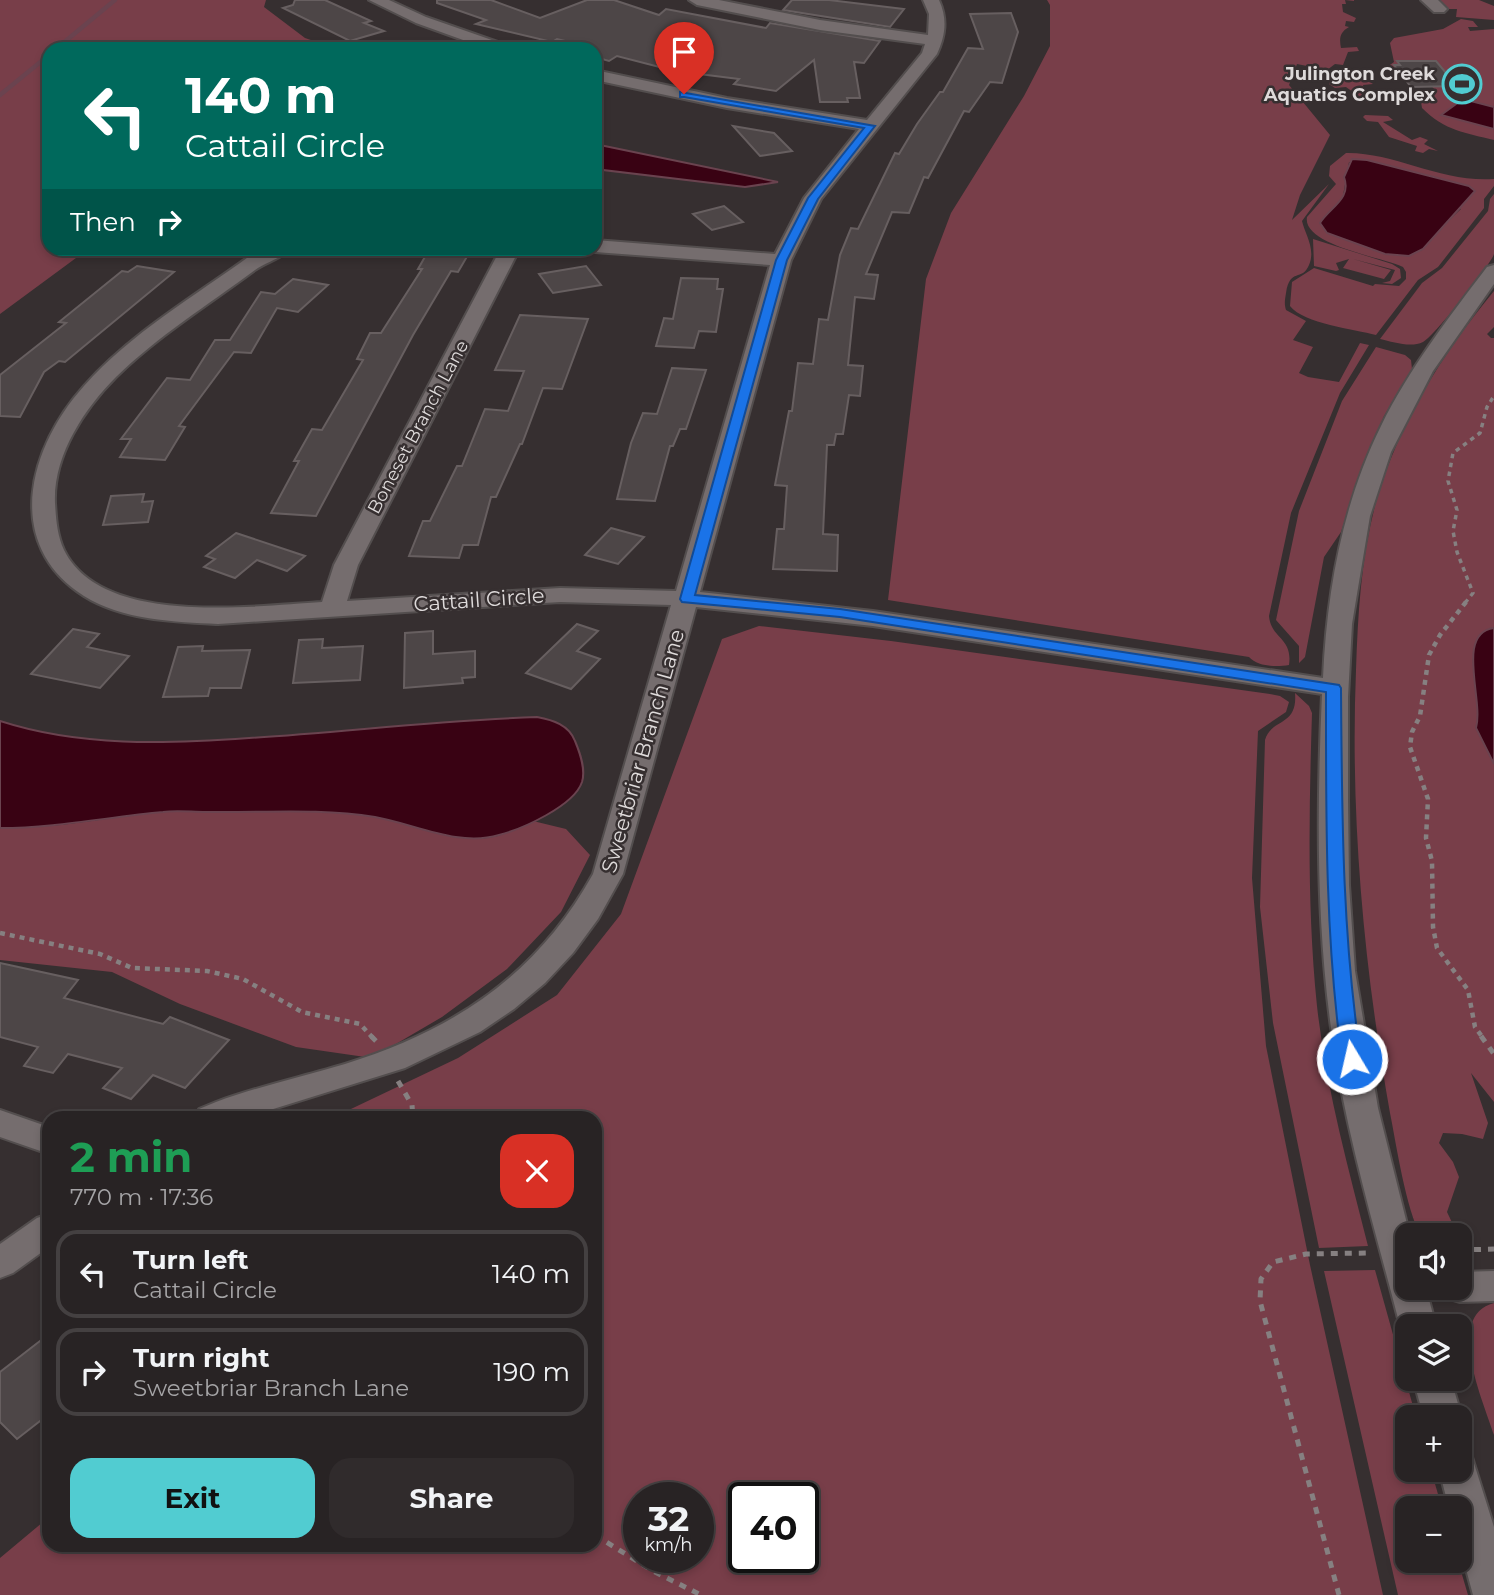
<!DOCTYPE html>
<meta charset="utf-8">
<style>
body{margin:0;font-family:Montserrat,sans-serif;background:#302b2c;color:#f1f3f6;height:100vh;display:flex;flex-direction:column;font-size:26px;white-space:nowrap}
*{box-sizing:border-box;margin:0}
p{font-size:23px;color:#a5a4a6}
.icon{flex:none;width:38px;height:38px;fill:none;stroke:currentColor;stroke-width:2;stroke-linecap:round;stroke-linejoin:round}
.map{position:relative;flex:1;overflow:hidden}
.drawer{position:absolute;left:42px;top:1111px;width:560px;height:441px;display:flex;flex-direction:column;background:#282324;border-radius:21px;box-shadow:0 4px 10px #0003,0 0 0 2px #444041}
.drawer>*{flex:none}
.guide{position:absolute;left:42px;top:42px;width:560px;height:214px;border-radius:21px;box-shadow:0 4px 10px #0003,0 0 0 2px #444041;background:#00695c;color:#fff;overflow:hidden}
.fabs{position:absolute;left:1395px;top:1223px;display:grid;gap:14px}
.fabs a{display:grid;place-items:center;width:77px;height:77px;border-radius:14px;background:#282324;box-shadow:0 4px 10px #0003,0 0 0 2px #444041;font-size:35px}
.speed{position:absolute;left:623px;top:1482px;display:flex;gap:14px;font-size:35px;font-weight:700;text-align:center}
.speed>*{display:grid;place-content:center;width:91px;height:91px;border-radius:50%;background:#282324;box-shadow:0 4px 10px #0003,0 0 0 2px #444041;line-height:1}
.speed small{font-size:18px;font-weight:400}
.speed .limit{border:4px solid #111;border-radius:10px;background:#fff;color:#111}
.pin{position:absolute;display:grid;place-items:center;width:60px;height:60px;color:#fff;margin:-72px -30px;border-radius:50% 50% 50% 0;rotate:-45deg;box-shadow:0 0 7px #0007}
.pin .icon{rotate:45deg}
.me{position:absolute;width:77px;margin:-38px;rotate:351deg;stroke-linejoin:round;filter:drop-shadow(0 0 5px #0008)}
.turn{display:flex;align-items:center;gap:24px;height:147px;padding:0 28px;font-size:32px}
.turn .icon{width:91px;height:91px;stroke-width:2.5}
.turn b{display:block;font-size:49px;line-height:60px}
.then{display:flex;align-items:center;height:66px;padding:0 28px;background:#0003;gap:14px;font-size:26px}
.round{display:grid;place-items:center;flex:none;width:74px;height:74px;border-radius:21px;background:#302b2c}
.overview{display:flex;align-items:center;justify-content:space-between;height:119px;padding:0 28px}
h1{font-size:42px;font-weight:700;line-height:52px;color:#1e9e55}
.primary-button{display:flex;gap:14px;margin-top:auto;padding:14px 28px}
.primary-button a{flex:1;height:80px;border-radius:21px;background:#51ccd1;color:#111;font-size:28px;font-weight:700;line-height:80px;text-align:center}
.primary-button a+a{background:#302b2c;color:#f1f3f6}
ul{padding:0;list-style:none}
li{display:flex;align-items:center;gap:21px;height:88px;margin:0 14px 10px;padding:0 14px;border:4px solid #444041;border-radius:21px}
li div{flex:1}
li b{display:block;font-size:26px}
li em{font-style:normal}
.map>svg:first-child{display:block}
</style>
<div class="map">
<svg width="1494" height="1595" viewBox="0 0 1494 1595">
<rect width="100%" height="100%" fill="#362f30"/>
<g fill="#783e49" fill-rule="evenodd">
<path d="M0,0H266L264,7L305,38L337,49H49V248L96,249L76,258L0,314Z"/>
<path d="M1047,0H1354V1L1345,0L1346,4H1342L1343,12L1356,18L1354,22L1346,21L1345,26L1349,27C1340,32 1339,38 1341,48L1357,47L1359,51L1348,52L1343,65L1335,64L1327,70L1297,64L1289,85L1330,135L1300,195L1292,220L1329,184L1302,221C1305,234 1316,249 1309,265C1302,282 1290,267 1286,293C1285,300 1284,303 1286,310L1306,321L1293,340L1313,347L1299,373L1308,377L1339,382L1360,343L1369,345L1340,393L1291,513L1269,616C1271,639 1293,637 1289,665C1277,667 1258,667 1249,657L888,600L926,279L951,213L1024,96L1050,46V5Z"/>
<path d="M1436,0H1479L1494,6V20L1456,17L1457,9H1449Z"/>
<path d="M1461,19L1473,21L1478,27H1468L1470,31L1494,29V140C1466,133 1445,131 1422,108L1421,102L1436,91C1422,74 1406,73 1387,67L1394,62L1390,43L1394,38L1443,29Z"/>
<path d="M1350,75L1364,78L1373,84L1363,85L1368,103L1346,87L1335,88L1329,84V81Z"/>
<path d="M1365,115L1388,116L1393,120L1383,122L1412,140L1420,137L1428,140L1424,144L1438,151L1429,149L1423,153L1415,151L1417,146L1389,137L1378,122L1367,121L1363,117Z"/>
<path d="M1346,153C1394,152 1442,183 1494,179V186L1484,199V208L1438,267L1418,280L1376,335C1354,329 1304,324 1290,306L1292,282L1314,268L1373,286L1375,284L1399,286L1406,279V272L1403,267C1382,257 1302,245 1307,217L1336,184L1329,176L1330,166ZM1349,162L1461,209L1426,242L1423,249L1325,216L1342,201Z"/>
<path d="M1494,194C1494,212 1494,236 1494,254C1492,263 1432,339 1423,342C1411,348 1393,342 1380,339L1422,283L1442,268L1488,211L1490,199Z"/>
<path d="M1313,239L1392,264L1400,269L1401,278L1392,284L1382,283L1390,281L1395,270L1353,259L1391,270L1384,279L1343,268L1349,259L1336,263L1339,270L1336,271L1314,266Z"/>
<path d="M1494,291V327L1487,334L1491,338H1494V1102L1471,1073L1488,1123L1483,1139L1462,1134L1443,1133L1439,1143L1453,1162L1459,1177L1447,1212L1458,1235L1421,1236C1406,1210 1396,1143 1390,1113C1364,967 1350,818 1356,670C1358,613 1361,557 1376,502C1399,423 1442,354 1494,291Z"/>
<path d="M1376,347L1405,355L1411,360L1412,369L1384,416L1363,466L1341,532L1324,557L1305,657L1299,663V646L1276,620L1299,511L1342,401Z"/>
<path d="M759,626L891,641L1270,694L1280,696L1289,702L1286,712L1258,731L1252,878L1266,1046L1310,1265L1383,1595H0V1558L49,1517V1545H595V1118H332L458,1058L557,995L621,914L722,639ZM639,1498H698V1558H639ZM744,1498H803V1558H744Z"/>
<path d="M1295,693L1309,706L1312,713C1309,811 1307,908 1317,1006C1326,1088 1348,1167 1368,1246L1319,1248L1273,1023L1260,907L1265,740C1271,718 1298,727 1295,693Z"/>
<path d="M167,811L344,812L401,822L462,838L481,839L498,836L533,821L566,829L590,855L561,912L507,969L442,1017L372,1058L296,1047L180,1004L112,972L0,960V828L61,825Z"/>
<path d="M1375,1270L1416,1417L1407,1418V1470H1431L1442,1508H1407V1561H1458L1468,1595H1398L1324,1271Z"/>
<path d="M1494,1303V1435C1484,1402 1444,1316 1494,1303Z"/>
</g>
<g fill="#390213" stroke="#6a434f" stroke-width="2">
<path d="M1463,99L1494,107V129L1441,115Z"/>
<path d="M595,144L778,182L745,187L595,169Z"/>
<path d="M1352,159L1367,160L1469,186L1475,191L1423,249L1409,256L1385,254L1327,233L1320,223C1330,207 1352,199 1344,177Z"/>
<path d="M1494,628V764L1476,728C1484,700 1455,633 1494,628Z"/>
<path d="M537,717C553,720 569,725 575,741C580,753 586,769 582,782C574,806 522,829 499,835C458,847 415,824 375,817C318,808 263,813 206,812C191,812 177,810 163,812C108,817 55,828 0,828V721C80,747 166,744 249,738C345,732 441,720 537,717Z"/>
</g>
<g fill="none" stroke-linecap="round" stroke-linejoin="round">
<g stroke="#6a434f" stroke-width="4.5">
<path d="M56,49L115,0"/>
<path d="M0,95L49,55"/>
</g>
</g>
<g fill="#4d4647" stroke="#675f60" stroke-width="2">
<path d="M295,0H325L371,21L364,23L384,31L350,41L283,8L293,5Z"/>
<path d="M437,0H491L540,18L587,0H614L659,15L666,9L766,28L770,23L880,41L864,63L854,62L860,98H847L848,102H820L814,60L776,91L734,84L739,79L675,71L617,56L609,61L595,57V48L557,39L552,42L476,24L486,20L437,3Z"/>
<path d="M792,0H829L904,9L890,27L783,10Z"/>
<path d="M1011,13L1018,32L1002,83L990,82L969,112L964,111L928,178L924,177L909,213L892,212L866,274L878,275L874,299L855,297L848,365L863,366L860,396L849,395L843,434H836L834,445H827L823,534L838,535L837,571L773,569L777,529H784L787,486L775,485L789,411H792L798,363L813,364L819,319L828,320L840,255L851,228L858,229L895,153L899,154L917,124L940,92H943L968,48L983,49L970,14Z"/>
<path d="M1397,61H1436L1457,86L1411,87L1394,65H1400Z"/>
<path d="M733,126L774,133L792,151L760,156Z"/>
<path d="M724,206L743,222L712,230L693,214Z"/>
<path d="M430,248H472L458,272L451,271L413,335L316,516L271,513L299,461H294L312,429L322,430L363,360L357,359L370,333H381L422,269H418Z"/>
<path d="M137,266L174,272L65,362L59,361L44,372L20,417L0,416V375L66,323L59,322L122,271L128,272Z"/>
<path d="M586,266L601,285L553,293L539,274Z"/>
<path d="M681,278L718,279L717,289H723L716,332L699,331L694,348L656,346L664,318L673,319Z"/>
<path d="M293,279L328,285L298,312L277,308L251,353L234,352L179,426L185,427L165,460L120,457L131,439H121L167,378L190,380L215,340H230L261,292L275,294Z"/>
<path d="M520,315L588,319L562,389L543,388L522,444H520L496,497H491L478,545H463L459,558L409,556L423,521H430L457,466H462L485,409L508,411L524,371L495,370Z"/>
<path d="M672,368L706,370L686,429H680L673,446H670L655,501L617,499L631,443L643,413L657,414Z"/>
<path d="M144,494L142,502L153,501L148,522L103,525L111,496Z"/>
<path d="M611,528L644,537L618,564L585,555Z"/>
<path d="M236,533L305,556L287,571L257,560L235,578L204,567L215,559L206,556Z"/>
<path d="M577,624L598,631L577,651L600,659L571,689L526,673Z"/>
<path d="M73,629L99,634L87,647L129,656L100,688L31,674Z"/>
<path d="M433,631V654L475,651V677L462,678L463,683L404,688L405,633Z"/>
<path d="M323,639L322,648L363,646L360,680L293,683L299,640Z"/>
<path d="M203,646L202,651L250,650L241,688H210L208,696L163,697L178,647Z"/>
<path d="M0,963L78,980L64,998L163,1024L170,1017L229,1040L185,1088L153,1075L131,1099L103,1088L122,1068L68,1054L53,1073L24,1066L38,1047L0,1037Z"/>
<path d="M49,1334V1414L17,1439L0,1422V1372Z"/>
</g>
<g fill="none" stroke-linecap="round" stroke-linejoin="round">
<defs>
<g id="minor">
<path d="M369,0H389L426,17L509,46L511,49H488L416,23Z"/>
<path d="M689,0H719L820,20L928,35L929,14L923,0H939C948,20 945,36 937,54L821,199L791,260L700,592L873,611L1323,678C1327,591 1342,505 1381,426C1409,369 1449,317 1487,267L1494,265V284L1433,371L1391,452L1370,516L1352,624L1348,697V799L1349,885L1355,971L1378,1108L1410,1236H1407V1288H1426L1436,1326H1407V1338L1400,1326C1375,1229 1346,1134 1332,1035C1316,923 1317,807 1322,694L873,626L696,607L623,874L598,919L573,953L545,983L514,1009L480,1032L405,1068L244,1118H195L199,1109L216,1102C259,1086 302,1077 345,1064C454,1030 537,975 593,874L671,605L560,602L218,624C175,622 122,620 84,596C2,544 29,447 84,386C131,333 195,296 251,255L265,248H291C283,258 266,262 255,270C208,305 158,336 116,377C84,409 53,456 55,503C56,519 57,535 64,550C102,627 252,606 322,602L334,565L501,248H520L358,565L347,601L560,588L676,591L770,265L595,252L587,248H595V240L775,254L804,198L859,129L727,108L595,80V70L727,98L867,120L922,53L925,44L820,30L697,5Z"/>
<path d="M1421,0H1438L1447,9L1444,12H1434Z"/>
<path d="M0,1110L49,1127V1154L0,1137Z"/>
<path d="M49,1214V1247L13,1273L0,1278V1244L37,1218Z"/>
<path d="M1494,1271V1301L1460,1302L1447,1298L1443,1288H1460V1272Z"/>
<path d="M1413,1379H1451L1462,1418L1460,1423V1418H1424Z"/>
<path d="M1460,1453L1472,1457L1494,1527V1595H1473L1460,1547V1508H1449L1439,1470H1460Z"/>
</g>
</defs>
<use href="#minor" stroke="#534e4e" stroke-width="4"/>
<path stroke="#868081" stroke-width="3.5" stroke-dasharray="4.5 4.5" stroke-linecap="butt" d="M1465,603L1473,593L1457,552L1453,531L1457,510L1448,481L1453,453L1480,433L1487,407L1494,396"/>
<g stroke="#868081" stroke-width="4.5" stroke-dasharray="5 5" stroke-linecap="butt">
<path d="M1466,602L1440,635L1429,655L1420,716L1412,732L1410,747L1428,799L1426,838L1432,861L1433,927L1437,948L1468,990L1475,1027L1483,1038"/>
<path d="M0,933L100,954L132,968L207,971L243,979L302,1012L360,1024L373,1038"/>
</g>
<g stroke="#868081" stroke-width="5" stroke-dasharray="7 7" stroke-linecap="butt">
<path d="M371,1036L377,1042"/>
<path d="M1481,1036L1494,1054"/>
<path d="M398,1081L412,1105L413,1118"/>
<path d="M1460,1250L1494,1249"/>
<path d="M595,1535L653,1571L701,1595"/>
<path d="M1339,1595L1260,1301L1261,1279L1273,1262L1306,1254L1368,1253"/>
</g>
<use href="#minor" fill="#756d6e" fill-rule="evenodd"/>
</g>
<path fill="#1a73e8" stroke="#114b97" stroke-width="2" d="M680,92L875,126L818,199L787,260L695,595L840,609L1339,685L1341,688C1342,813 1342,936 1361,1059L1358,1064H1345L1342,1059C1325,937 1326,815 1326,692L840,617L682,602L680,599L776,260L808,198L864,128L684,97H680Z"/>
<defs>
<symbol id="stadium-ring" viewBox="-11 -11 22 22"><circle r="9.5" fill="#362f30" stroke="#51ccd1" stroke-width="1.5"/><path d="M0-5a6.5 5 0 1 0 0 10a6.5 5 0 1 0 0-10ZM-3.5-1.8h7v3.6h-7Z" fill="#51ccd1"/></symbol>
</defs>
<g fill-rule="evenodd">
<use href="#stadium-ring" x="1440" y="62" width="44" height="44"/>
</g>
<g text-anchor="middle" stroke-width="5" stroke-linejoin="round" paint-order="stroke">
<g font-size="18" font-weight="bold" fill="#dedada" stroke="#362f30" text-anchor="end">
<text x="1435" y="80">Julington Creek<tspan x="1435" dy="21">Aquatics Complex</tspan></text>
</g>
<g font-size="18" fill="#dedada" stroke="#362f30">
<text transform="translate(418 427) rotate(-62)" y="6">Boneset Branch Lane</text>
</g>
<g font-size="21" fill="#dedada" stroke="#362f30">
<text transform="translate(479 600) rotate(-4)" y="7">Cattail Circle</text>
<text transform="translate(643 751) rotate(-74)" y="7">Sweetbriar Branch Lane</text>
</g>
</g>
</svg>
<div class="fabs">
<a><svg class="icon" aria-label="sound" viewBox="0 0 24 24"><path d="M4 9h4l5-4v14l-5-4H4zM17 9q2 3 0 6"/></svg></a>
<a><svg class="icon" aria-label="layers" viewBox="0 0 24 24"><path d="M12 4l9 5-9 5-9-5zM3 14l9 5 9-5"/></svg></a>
<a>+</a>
<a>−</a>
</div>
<div class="speed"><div>32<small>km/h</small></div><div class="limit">40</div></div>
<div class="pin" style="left:684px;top:94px;background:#d93025"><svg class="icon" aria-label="arrive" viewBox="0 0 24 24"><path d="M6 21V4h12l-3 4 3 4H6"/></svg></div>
<svg class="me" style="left:1352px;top:1059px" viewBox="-20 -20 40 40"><circle r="17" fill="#1a73e8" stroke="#fff" stroke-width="3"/><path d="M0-11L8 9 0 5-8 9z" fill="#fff"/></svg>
<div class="guide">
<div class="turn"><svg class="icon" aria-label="left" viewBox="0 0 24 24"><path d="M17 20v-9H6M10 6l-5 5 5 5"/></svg><div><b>140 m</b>Cattail Circle</div></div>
<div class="then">Then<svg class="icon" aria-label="right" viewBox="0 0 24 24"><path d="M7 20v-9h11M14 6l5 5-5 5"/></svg></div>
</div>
<section class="drawer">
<div class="overview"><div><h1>2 min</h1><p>770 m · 17:36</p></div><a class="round" style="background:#d93025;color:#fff"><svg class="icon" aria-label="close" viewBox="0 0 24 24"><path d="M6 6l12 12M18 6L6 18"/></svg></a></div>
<ul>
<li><svg class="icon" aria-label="left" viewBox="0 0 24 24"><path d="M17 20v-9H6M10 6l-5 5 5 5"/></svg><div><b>Turn left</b><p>Cattail Circle</p></div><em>140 m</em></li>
<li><svg class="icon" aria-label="right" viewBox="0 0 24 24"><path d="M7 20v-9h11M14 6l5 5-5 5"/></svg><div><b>Turn right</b><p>Sweetbriar Branch Lane</p></div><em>190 m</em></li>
</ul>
<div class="primary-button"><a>Exit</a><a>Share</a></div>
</section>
</div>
